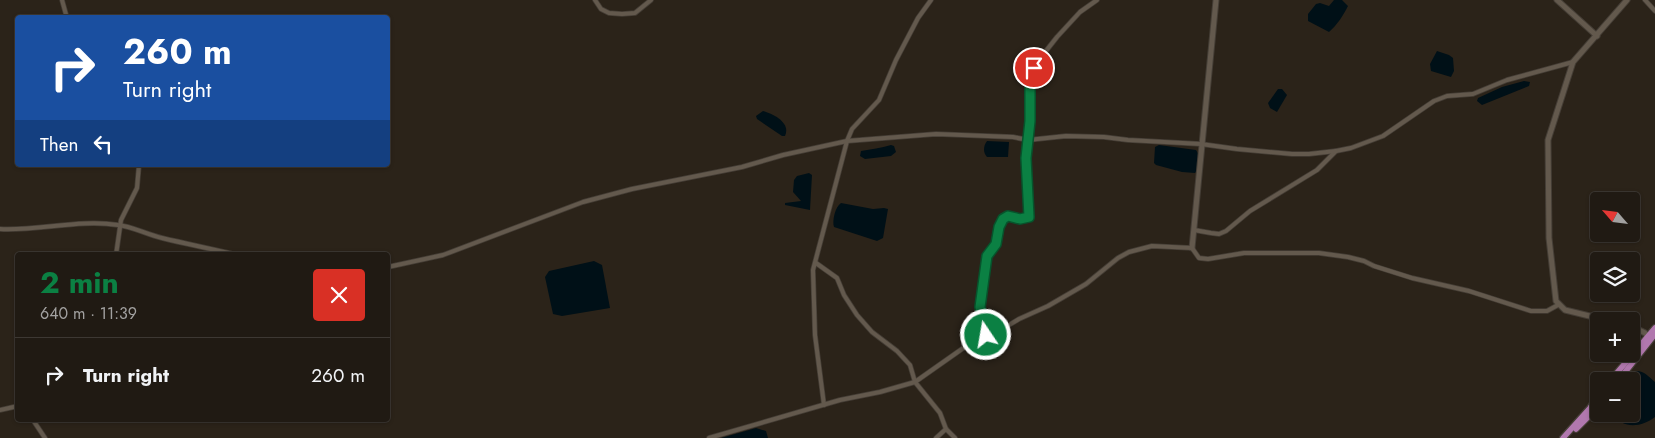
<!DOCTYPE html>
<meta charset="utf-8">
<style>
body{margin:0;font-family:Jost,sans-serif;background:#2d2721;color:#f1f3f6;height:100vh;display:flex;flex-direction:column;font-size:19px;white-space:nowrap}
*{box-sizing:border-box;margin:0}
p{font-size:16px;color:#a2a1a0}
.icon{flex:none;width:28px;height:28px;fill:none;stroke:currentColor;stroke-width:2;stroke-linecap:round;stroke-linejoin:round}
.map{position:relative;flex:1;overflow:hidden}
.details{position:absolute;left:15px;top:252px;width:375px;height:170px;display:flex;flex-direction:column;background:#201a13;border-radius:5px;box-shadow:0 1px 4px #0004,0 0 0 1px #3d3833}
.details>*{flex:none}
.hud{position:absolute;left:15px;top:15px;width:375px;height:152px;border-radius:5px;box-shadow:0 1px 4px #0004,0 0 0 1px #3d3833;background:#1a4fa0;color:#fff;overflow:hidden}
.needle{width:32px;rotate:298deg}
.tools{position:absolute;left:1590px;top:192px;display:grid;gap:10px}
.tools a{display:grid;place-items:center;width:50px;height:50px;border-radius:5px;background:#201a13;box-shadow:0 1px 4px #0004,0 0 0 1px #3d3833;font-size:25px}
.pin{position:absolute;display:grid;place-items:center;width:42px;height:42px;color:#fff;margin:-21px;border:2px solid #fff;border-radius:50%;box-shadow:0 1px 5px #0007}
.me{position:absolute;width:55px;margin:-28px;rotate:348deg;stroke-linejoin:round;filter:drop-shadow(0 0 4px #0008)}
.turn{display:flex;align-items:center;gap:18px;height:105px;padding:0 25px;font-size:22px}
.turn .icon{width:65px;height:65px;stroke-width:2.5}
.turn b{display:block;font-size:35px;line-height:42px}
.then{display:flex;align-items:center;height:48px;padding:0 25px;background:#0003;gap:10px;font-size:19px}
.round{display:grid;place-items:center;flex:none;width:52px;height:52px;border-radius:5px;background:#2d2721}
.summary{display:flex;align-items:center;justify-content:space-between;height:85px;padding:0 25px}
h1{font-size:30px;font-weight:700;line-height:38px;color:#0b8043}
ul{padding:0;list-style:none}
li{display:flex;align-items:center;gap:15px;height:75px;padding:0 25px;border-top:1px solid #3d3833}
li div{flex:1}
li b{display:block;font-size:19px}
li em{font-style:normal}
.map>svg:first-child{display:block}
</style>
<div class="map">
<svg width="1655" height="438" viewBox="0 0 1655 438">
<rect width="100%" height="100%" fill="#2b2319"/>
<g fill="#001017">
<path d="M1334,0H1342L1348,6C1343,16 1337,25 1329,32L1308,21V14L1316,4L1320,3L1329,6Z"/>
<path d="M1437,51L1449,55L1453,58L1454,71L1451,77L1431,71L1430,64Z"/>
<path d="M1524,81L1530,82L1529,86L1482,105L1477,101L1478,98L1502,87Z"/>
<path d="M1278,89H1282L1287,95L1277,112L1270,108L1268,103Z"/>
<path d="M763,111C774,114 791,123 785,136H782L757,119L756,116Z"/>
<path d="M987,141L1009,142L1008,157H987C983,153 983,146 987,141Z"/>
<path d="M891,145L894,146L896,152L891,156L865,159L860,156L861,151C871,149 881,148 891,145Z"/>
<path d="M1159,145L1196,150L1199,155L1197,171L1195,173L1182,172L1156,165L1154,163L1155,147Z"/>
<path d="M809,173L812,175L810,210L785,205V203L801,201L793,192L794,180L797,176Z"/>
<path d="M841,203L873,209L884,208L888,209L883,238L877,241L834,227C832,221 835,207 841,203Z"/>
<path d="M594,261L602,265L610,308L562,316L553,314L545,277L549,271Z"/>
<path d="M1634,371C1644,370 1648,376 1655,382V417C1642,427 1623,430 1613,414H1631V381H1623Z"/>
<path d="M756,428L766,431L768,438H721Z"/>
</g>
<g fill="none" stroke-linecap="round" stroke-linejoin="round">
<defs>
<g id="street">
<path d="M62,0L67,18"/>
<path d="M595,0L601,9L609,13L622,14L635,13L651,0"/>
<path d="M1645,0L1655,11"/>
<path d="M0,229C39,231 79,219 118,225C131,226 148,235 162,238C187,244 212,249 237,255"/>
<path d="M1194,230L1211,233L1219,234L1226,231L1250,211L1317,170L1336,151L1351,148L1383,136L1434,101L1447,96L1473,94L1507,80L1573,62"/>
<path d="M116,255L121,220L137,188L139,165"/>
<path d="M816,263L837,278L844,295L857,315L872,332L897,351L910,365L915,382L940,413L946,429L955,438"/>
<path d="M388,267L443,255L583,202L632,189L742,167L783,155L847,141L936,134L1013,137L1028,140L1066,136L1104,137L1128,140L1201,144L1237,149L1292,154H1309L1336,151"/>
<path d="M986,335L980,307L987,256L996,244L999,227L1003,219L1008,216L1020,219L1029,217L1026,158L1030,121V77L1038,61L1057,37L1080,12L1097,0"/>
<path d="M824,405L815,335L813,270L847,141L852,129L879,100L896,60L918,18L931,0"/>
<path d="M0,410L18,406"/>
<path d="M33,420L45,438"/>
<path d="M709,438L840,400L880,392L915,382L979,337L1004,328L1019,319L1048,306L1086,284L1118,258L1129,252L1152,246L1192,248L1199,258L1208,259L1244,253H1319L1348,257L1364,261L1374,266L1412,278L1469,291L1531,311H1547L1558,305"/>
<path d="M936,438L946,429"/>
</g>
<g id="secondary">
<path d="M1557,0L1597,36"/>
<path d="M1192,248L1216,0"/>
<path d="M1610,321L1565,310L1556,301L1549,238L1548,140L1573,62L1627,0"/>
<path d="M1631,326L1645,333L1649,338"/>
</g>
<g id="primary">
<path d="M1610,381L1655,328"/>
<path d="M1618,381L1655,334"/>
<path d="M1576,429L1599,406"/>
<path d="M1563,438L1590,408L1599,394"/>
</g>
</defs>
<use href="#street" stroke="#453e36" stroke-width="5.5"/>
<use href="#secondary" stroke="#453e36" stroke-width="7"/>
<use href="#primary" stroke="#453e36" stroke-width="8"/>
<use href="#street" stroke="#63594d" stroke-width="4"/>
<use href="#secondary" stroke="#63594d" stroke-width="5"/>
<use href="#primary" stroke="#b178ae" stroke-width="5.5"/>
</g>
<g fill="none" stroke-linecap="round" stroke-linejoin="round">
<defs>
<path id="route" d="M986,335L980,307L987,256L996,244L999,227L1003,219L1008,216L1020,219L1029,217L1026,158L1030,121V77L1034,68"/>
</defs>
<use href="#route" stroke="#07532c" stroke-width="12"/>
<use href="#route" stroke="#0b8043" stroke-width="9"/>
</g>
</svg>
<div class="tools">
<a><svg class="needle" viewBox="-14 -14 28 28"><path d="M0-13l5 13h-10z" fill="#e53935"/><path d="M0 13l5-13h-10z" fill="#a2a1a0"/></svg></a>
<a><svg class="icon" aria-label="layers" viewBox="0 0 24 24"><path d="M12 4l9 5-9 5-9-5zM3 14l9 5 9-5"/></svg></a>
<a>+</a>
<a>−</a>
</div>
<div class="pin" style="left:1034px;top:68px;background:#d93025"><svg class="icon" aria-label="arrive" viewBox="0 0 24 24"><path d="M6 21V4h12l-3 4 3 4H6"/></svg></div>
<svg class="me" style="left:986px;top:335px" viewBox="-20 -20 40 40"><circle r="17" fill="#0b8043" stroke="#fff" stroke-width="3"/><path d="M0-11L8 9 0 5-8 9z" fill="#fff"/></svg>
<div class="hud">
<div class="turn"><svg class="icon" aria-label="right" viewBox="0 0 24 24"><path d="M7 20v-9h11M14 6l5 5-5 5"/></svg><div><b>260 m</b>Turn right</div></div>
<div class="then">Then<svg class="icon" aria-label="left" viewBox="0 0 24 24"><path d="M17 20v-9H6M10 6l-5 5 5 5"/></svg></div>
</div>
<section class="details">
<div class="summary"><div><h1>2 min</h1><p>640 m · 11:39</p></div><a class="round" style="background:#d93025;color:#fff"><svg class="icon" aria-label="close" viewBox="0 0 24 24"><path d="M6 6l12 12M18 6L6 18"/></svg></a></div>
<ul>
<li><svg class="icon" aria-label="right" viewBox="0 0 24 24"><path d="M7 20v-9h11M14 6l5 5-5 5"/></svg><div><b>Turn right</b></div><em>260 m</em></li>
</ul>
</section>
</div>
